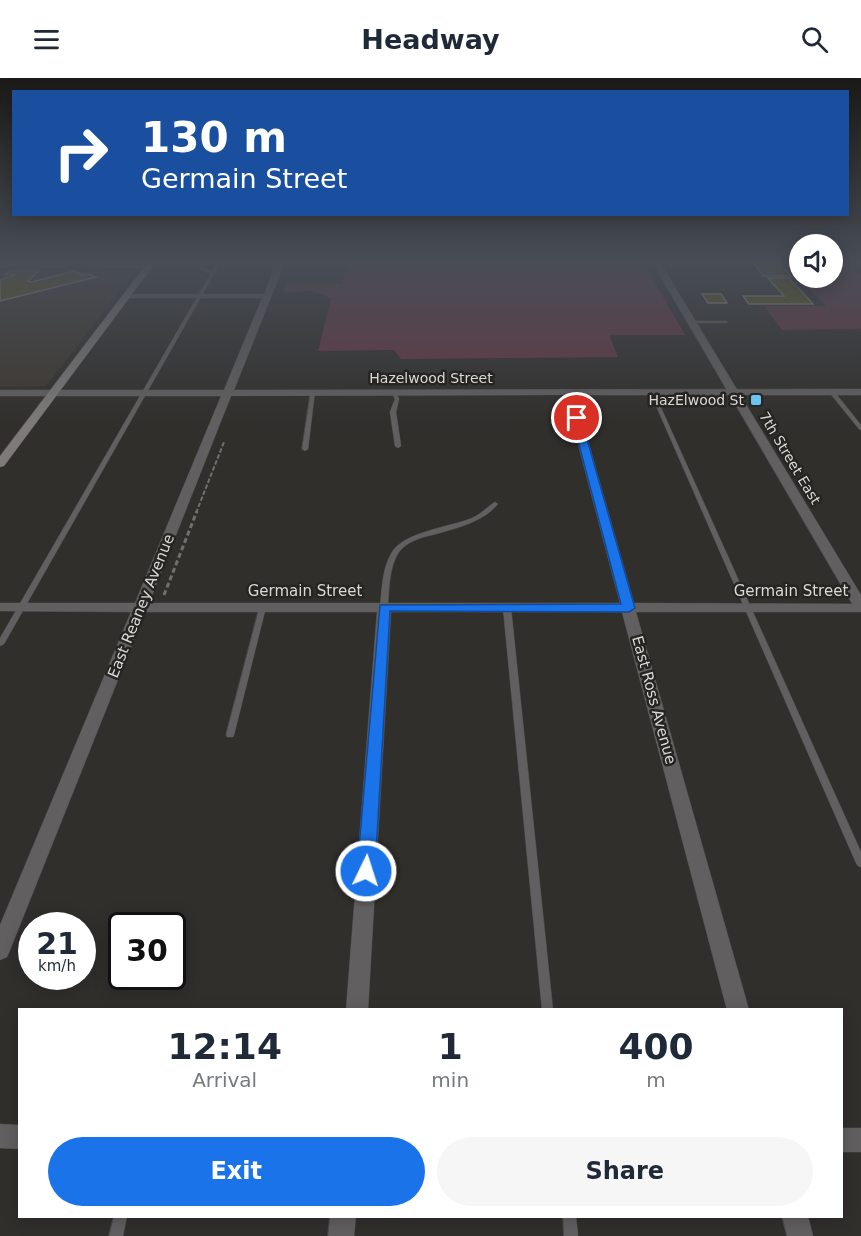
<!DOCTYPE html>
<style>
body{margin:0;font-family:"DejaVu Sans",sans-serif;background:#f6f6f7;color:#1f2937;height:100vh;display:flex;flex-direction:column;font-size:22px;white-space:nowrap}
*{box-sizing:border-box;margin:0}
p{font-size:20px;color:#747a83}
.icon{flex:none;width:33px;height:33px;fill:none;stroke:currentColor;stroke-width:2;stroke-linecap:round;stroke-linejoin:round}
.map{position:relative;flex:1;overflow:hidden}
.side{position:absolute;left:18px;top:930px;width:825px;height:210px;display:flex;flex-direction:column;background:#fff;border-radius:0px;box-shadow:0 3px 15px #0003}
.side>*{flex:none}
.top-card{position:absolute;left:12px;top:12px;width:837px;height:126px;border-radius:0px;box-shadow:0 3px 15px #0003;background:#1a4fa0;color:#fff;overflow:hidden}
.fabs{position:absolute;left:789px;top:156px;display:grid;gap:12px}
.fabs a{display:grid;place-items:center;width:54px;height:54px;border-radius:50%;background:#fff;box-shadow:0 3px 15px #0003;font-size:30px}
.speed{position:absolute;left:18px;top:834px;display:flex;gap:12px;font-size:30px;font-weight:700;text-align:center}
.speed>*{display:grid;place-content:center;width:78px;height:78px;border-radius:50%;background:#fff;box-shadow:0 3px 15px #0003;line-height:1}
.speed small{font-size:15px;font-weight:400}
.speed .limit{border:3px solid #111;border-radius:9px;background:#fff;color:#111}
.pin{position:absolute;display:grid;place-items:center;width:51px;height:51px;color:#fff;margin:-26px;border:3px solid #fff;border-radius:50%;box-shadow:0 2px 6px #0007}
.me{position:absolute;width:66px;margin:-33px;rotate:4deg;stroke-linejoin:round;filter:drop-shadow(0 0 4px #0008)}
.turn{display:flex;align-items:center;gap:21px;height:126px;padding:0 30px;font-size:27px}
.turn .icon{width:78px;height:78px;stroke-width:2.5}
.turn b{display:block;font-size:42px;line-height:51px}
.eta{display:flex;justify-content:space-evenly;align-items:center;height:102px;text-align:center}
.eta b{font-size:36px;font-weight:700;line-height:42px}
.action{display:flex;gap:12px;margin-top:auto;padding:12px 30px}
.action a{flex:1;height:69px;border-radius:36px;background:#1a73e8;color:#fff;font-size:24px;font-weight:700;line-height:69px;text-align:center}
.action a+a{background:#f6f6f7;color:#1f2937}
header{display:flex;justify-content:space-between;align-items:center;height:78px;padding:0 30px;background:#fff;font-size:27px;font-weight:700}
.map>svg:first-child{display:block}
</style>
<header><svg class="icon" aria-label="menu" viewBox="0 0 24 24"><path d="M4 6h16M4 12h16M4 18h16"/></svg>Headway<svg class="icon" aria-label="search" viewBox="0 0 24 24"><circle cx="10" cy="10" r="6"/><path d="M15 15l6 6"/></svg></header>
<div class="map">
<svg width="861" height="1158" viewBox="0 0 861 1158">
<rect width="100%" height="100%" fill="#312f2c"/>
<path fill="#3e3830" d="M0,184H142L46,308L0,309Z"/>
<g fill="#663742">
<path d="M348,184H643L685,257H609L618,279L401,281L394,272L318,273L331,220L313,213L283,214L286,206H342Z"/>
<path d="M784,184H799L800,200H832L833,188H852L861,197V251L782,252L764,228H826Z"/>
</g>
<g fill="#645c08" stroke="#989894" stroke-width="1.5">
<path d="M752,184H778L791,198H764Z"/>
<path d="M9,193H39L28,203L32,204L74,193L82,197L88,196L96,199L0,223V202L15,197L5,196Z"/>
<path d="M768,200H789L813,226H749L743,218H784Z"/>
<path d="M702,216H721L727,225H708Z"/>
</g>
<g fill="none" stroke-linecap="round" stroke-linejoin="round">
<defs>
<g id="service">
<path d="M71,184H77L62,190L0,189V187L62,188Z"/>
<path d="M85,184H89L92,187L149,188L151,189L149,190L91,189Z"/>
<path d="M202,184H206L203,190L212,193L217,184H221L4,566L0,568V560L211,195L200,192Z"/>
<path d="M691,243H726L728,244L726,245H692L690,244Z"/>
<path d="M311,312L315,313L308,371L305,373L302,371Z"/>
<path d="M391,312H395L399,321L396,334L401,368L398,370L395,368L390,334L395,321L391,313Z"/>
<path d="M829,312H833L861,347V352L859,351L829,314Z"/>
<path d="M650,313L654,314L861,774V789L858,788L856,785L650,314Z"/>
<path d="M495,424L498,426C483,444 457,450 436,456C423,459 407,463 399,474C389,489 389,512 388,529L384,531H382L380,529C382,511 382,490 392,474C404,454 450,449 472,440C481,436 487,429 495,424Z"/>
<path d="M260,527H262L266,529L234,657L233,659H227L226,657Z"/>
<path d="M505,528H507L511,530L553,932H542L503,530Z"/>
<path d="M114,1138H127L123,1158H109Z"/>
<path d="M563,1138H576L578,1158H564Z"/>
</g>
<g id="minor">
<path d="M277,184H285L234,312L861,311V317H575L634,525L861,526V534H636L749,932H727L622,534H391L368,932H346L377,534H145L10,872L7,879L0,882V847L131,534L0,533V525H135L221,318H0V312H224L262,220H126L122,218L126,216H264ZM565,317L620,525H149L231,318Z"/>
<path d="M0,1046L20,1047V1071L0,1070Z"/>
<rect x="842" y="1050" width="19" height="24"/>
<path d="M330,1138H356L354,1158H328Z"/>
<path d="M782,1138H808L813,1158H787Z"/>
</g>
<path id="tertiary" d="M652,184H660L861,517V533L854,529Z"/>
<path id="secondary" d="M148,184H156L4,388L0,389V378Z"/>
</defs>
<use href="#service" stroke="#4c4a47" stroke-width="1"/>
<use href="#minor" stroke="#4c4a47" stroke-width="1"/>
<use href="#tertiary" stroke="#4c4a47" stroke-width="1"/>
<use href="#secondary" stroke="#4c4a47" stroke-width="1"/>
<path stroke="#716f6d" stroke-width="2" stroke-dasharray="4.5 2" stroke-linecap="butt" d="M196,435L224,364"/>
<path stroke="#716f6d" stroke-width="3" stroke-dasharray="5 3" stroke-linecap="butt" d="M164,517L197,433"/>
<use href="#service" fill="#615f5f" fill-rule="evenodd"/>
<use href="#minor" fill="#615f5f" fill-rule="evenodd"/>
<use href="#tertiary" fill="#615f5f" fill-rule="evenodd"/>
<use href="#secondary" fill="#7d7a79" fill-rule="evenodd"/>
</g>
<linearGradient id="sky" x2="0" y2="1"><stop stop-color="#1b1a18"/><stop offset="0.53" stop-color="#484d56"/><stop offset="1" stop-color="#484d56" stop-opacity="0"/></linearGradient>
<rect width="861" height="346" fill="url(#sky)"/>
<path fill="#1a73e8" stroke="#114b97" stroke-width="1.5" d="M573,338L581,340L635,530L629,534L390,533L375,793L372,798L366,800L360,798L357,793L380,527L621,526L572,340Z"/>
<rect fill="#6cc3f2" stroke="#272522" stroke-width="2" x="750" y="316" width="12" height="12" rx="3"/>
<g text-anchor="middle" stroke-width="5" stroke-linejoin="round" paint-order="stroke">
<g font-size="14" fill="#dad8d6" stroke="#272522">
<text x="431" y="305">Hazelwood Street</text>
<text transform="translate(790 380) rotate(59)" y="5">7th Street East</text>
</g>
<g font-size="14" fill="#dad8d6" stroke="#272522" text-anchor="end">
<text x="744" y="327">HazElwood St</text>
</g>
<g font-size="15" fill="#dad8d6" stroke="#272522">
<text x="305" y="518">Germain Street</text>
<text x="791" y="518">Germain Street</text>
<text transform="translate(141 528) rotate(-68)" y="5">East Reaney Avenue</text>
<text transform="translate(654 622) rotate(75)" y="5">East Ross Avenue</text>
</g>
</g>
</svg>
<div class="fabs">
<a><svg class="icon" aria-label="sound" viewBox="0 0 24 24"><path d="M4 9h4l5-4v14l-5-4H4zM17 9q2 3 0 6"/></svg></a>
</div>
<div class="speed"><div>21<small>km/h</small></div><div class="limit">30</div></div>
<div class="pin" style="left:577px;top:340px;background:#d93025"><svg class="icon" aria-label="arrive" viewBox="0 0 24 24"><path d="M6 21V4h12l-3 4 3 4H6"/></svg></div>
<svg class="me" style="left:366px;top:793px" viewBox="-20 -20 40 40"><circle r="17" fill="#1a73e8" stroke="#fff" stroke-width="3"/><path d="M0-11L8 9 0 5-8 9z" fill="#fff"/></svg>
<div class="top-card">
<div class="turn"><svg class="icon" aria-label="right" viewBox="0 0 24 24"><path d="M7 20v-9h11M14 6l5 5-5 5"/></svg><div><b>130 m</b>Germain Street</div></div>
</div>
<section class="side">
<div class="eta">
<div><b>12:14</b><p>Arrival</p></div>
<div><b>1</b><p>min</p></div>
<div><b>400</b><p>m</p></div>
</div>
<div class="action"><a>Exit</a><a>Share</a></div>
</section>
</div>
